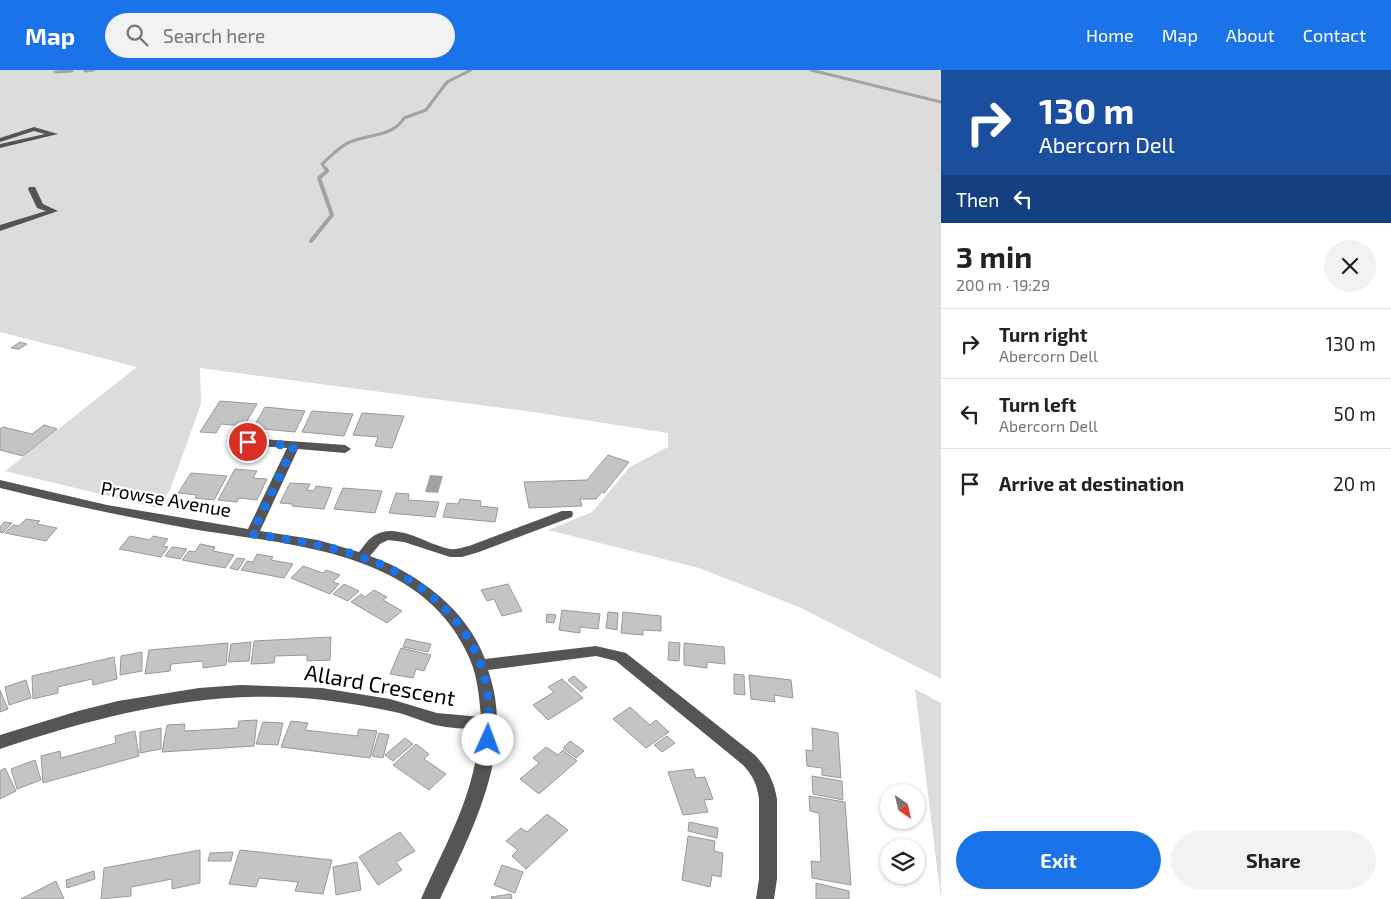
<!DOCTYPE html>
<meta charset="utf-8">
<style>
body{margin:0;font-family:"Exo 2",sans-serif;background:#f2f2f2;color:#222;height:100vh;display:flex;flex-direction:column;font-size:19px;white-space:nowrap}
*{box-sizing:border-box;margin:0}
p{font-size:16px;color:#767676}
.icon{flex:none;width:28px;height:28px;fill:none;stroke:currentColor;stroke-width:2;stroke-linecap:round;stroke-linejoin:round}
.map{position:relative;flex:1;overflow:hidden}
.sheet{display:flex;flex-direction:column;background:#fff;width:450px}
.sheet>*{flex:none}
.guide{background:#1a4fa0;color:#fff;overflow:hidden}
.needle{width:32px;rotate:146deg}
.controls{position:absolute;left:880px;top:714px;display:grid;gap:10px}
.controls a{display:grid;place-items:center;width:45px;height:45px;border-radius:50%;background:#fff;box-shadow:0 1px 4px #0004;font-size:25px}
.pin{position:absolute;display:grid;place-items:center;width:42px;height:42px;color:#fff;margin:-21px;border:2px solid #fff;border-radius:50%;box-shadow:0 1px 5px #0007}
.me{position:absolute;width:55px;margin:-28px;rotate:2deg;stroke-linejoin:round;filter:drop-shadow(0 0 4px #0008)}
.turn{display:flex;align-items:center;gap:18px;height:105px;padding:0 15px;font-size:22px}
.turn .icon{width:65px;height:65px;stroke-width:2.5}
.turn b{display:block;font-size:35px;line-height:42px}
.then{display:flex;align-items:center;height:48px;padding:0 15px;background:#0003;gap:10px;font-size:19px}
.round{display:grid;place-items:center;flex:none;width:52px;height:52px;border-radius:26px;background:#f2f2f2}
.overview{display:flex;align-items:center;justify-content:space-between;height:85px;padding:0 15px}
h1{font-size:30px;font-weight:700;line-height:38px}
.button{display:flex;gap:10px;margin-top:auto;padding:10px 15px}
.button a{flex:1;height:58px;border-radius:30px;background:#1a73e8;color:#fff;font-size:20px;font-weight:700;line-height:58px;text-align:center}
.button a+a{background:#f2f2f2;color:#222}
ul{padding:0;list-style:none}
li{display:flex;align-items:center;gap:15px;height:70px;padding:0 15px;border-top:1px solid #e0e0e0}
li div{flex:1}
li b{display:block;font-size:19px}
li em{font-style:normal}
header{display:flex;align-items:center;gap:30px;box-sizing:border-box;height:70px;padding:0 25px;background:#1a73e8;color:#fff}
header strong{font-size:24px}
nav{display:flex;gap:28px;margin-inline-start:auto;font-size:18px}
.search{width:350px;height:45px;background:#f2f2f2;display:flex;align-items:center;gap:12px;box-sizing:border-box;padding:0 18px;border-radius:28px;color:#767676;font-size:19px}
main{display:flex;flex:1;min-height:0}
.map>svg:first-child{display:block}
</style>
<header>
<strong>Map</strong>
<div class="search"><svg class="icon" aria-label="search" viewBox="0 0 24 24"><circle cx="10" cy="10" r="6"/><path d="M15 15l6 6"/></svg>Search here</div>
<nav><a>Home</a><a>Map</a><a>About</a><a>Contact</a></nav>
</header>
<main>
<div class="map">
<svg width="941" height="829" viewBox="0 0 941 829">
<rect width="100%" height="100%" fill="#fff"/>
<g fill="#dcdcdc">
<path d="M0,0H941V609L799,537L699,498L548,460L592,442L630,397L668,377V363L533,342L200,298L201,334L170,420L158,438L5,401L137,297L0,262Z"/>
<path d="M915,619L941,633V829Z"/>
</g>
<path fill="#a3a3a3" d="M430,405L443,406L438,423L425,422Z"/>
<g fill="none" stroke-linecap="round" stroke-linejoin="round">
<g stroke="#a3a3a3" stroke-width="3">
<path d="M811,0L941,32"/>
<path d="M85,1L94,0"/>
<path d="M55,2L72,1"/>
<path d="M327,101L322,94C330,87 340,76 350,72C368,64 393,67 404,48L426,40L447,12L471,0"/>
</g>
<path stroke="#a3a3a3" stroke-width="4" d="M311,171L332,145L319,108L327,101L326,99"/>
</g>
<g fill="#c4c4c4" stroke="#999">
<path d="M20,272L27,274L19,279L11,278Z"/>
<path d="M220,331L257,334L244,356L221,354L216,363L200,362Z"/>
<path d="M265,337L305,341L295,362L253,358Z"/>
<path d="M312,341L353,344L344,366L302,362Z"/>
<path d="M362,343L404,346L392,378L375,376L378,367L353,365Z"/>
<path d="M44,355L57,359L23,386L0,380V359L3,357L32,364Z"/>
<path d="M608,385L629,392L604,423L602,422L596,429H580L582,436L529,438L524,412L587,410Z"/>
<path d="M235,399L257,401L253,408L267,409L257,430L239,428L237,432L218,430Z"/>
<path d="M191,403L227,406L214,430L195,428L197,425L178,423Z"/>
<path d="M290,413L310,414L307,420L314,421L316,416L332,418L324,439L292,436L293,434L280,433Z"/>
<path d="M343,418L382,421L375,443L334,439Z"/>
<path d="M396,423L409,424L408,430L439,432L435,447L389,443Z"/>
<path d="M460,429L481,431L480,436L498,438L495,452L443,447L447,433L458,434Z"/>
<path d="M26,449L40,451L37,454L57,458L46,471L5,463L13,455L19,456Z"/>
<path d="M4,452L12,453L3,463L0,462V457Z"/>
<path d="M130,466L150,470L153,466L168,469L163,476L168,477L161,487L119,479Z"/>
<path d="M200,474L215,477L213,481L234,485L225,498L182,490L189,481L195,482Z"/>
<path d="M172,477L187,479L180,489L165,486Z"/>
<path d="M257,484L273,487L271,490L293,494L284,508L241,500L247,491L253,492Z"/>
<path d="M237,488L245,489L238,500L230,498Z"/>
<path d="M303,496L323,503L326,500L340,505L333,512L339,514L330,524L291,508Z"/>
<path d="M344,514L359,521L348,531L333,524Z"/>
<path d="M508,514L522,541L502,546L494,529L487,531L481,520Z"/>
<path d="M374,520L387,527L383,530L402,541L387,553L351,532L361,524L365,527Z"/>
<path d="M562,540L600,544L598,559L580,557V563L559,560Z"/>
<path d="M608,542L618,543L617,560L606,558Z"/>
<path d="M623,542L661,546V561L643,560V565L621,563Z"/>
<path d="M547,544L556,545L554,553L546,552Z"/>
<path d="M331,567L330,590L307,591V585L275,586L274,593L251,594L254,571Z"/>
<path d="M406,569L431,574L428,582L403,577Z"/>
<path d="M251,572L249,591L228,592L231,574Z"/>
<path d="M669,572L680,573L679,591L668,590Z"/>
<path d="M228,573L226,595L203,598V591L171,594L170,601L145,604L149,580Z"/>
<path d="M684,573L724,577L725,594L707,592V598L684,595Z"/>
<path d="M401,578L431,585L424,601L416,599L413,608L390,604Z"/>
<path d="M142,582V601L120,605L121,586Z"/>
<path d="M114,587L117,609L93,615L92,609L58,617V623L33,629L32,606Z"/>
<path d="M734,604L744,605L745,625L734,624Z"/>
<path d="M749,605L791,610L793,628L774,625L775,632L751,629Z"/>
<path d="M574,606L587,617L581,622L568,610Z"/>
<path d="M562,609L583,628L548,650L533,635L554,622L548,617Z"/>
<path d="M26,610L31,628L9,635L5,617Z"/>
<path d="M0,620L8,639L0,642Z"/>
<path d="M630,637L650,655L656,650L669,662L646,678L613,649Z"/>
<path d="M257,650L254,676L162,682L167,655L185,654L184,661L238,658L239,651Z"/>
<path d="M291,651L308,653L305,660L357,666L359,659L377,661L370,688L281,677Z"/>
<path d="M263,652L283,653L278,675L256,674Z"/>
<path d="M161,658V679L140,683V662Z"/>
<path d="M812,658L838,663L841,708L822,705V698L807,696L806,680L813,681Z"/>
<path d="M135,661L139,686L43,713L41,686L60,681L61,688L116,673L115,666Z"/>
<path d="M379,663L389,665L383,688L372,686Z"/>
<path d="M667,666L675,673L662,682L654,675Z"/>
<path d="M405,668L413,674L393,691L385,685Z"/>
<path d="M570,671L584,681L576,688L563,678Z"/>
<path d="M416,674L429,684L424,689L446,704L429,720L393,695Z"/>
<path d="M546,677L558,685L563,680L577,691L539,724L520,709L539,693L533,688Z"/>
<path d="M35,690L41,710L17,719L11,699Z"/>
<path d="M5,698L16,721L0,729V701Z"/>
<path d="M693,699L696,708L705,707L713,729L704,730L708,742L683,745L668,702Z"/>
<path d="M812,706L842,711L843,730L813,724Z"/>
<path d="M809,726L845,732L851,815L812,808L811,791L821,792L819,743L810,741Z"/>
<path d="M547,744L568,760L526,799L512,786L518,780L506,771L521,758L527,762Z"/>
<path d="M689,752L718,758L717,768L688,761Z"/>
<path d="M400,762L415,781L396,792L402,800L378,815L359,787Z"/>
<path d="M688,766L715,771L714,781L723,783L721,807L712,805L710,817L682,810Z"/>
<path d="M200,780V813L172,819V809L131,817V826L101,829L104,798Z"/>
<path d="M240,780L332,790L323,824L295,821L298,812L259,808L256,817L229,814Z"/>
<path d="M233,782L231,791H208L210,783Z"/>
<path d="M357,792L361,820L336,825L333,797Z"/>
<path d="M502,795L523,802L515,823L494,815Z"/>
<path d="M94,801L95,809L67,818L66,810Z"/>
<path d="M56,811L64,829H21Z"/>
<path d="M816,813L849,821V829H816Z"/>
<path d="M511,824L512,829H492L491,827Z"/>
</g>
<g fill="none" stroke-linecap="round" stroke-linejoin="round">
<g fill="#555" fill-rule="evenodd">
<path d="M34,57L58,64L0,78V74L45,64L34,61L0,72V68Z"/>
<path d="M29,117H35L43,134L58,141L0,161V155L46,141L37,138L28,119Z"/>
<path d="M248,368L345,375L351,379L345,383L298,379L260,461L318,470L359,482C364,476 368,469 375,465C398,452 427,475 450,479C457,480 463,477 469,476L562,441H572L573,444L572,447L479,482L462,487H450L404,472L388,470L380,474L370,486C418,503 467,540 485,589L596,576L626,583L755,685C767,698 774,711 777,729V809L774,829H756L759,809V729C757,714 753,706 743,695L616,591L596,586L488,600C516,679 473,758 440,829H421C448,768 474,728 480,659C465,659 449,658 435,655C421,651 409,645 395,642C372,637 348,633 324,630C212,617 105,644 0,679V665L78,641L118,631L199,618L240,615L322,618L390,629L437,643L481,647C479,624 477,601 466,581C417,480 288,475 192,459C127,447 64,434 0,418V410L107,435L248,459L287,378L244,375L242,372Z"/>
</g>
</g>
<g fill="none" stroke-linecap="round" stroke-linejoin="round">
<path stroke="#1a73e8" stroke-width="9" stroke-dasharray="0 16.2" d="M248,372L294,376L252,464C291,470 329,475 367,489C415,506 464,545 481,595C489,618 490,646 488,670"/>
</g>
<g text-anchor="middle" stroke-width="4.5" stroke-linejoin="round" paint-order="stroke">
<g font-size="19" fill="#000" stroke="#fff">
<text transform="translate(166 429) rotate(10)" y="7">Prowse Avenue</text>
</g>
<g font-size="22" fill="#000" stroke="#fff">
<text transform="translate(380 615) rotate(10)" y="8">Allard Crescent</text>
</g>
</g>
</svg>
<div class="controls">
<a><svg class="needle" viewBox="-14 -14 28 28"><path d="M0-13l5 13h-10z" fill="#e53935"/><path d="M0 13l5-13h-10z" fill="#767676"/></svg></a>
<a><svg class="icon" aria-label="layers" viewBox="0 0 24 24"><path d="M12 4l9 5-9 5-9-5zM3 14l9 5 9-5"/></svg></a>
</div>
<div class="pin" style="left:248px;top:372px;background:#d93025"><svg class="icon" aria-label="arrive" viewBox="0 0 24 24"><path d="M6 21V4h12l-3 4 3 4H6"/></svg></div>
<svg class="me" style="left:488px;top:670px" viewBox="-20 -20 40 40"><circle r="19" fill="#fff"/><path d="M0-13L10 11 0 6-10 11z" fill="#1a73e8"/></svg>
</div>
<section class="sheet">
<div class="guide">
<div class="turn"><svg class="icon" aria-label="right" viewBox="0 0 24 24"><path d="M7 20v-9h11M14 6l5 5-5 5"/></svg><div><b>130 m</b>Abercorn Dell</div></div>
<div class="then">Then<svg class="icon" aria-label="left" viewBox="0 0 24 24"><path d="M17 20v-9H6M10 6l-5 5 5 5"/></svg></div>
</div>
<div class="overview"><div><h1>3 min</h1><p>200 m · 19:29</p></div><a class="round"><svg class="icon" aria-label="close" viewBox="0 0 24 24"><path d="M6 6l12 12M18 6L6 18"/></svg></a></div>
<ul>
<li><svg class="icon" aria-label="right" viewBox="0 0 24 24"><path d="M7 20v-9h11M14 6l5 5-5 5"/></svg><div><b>Turn right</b><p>Abercorn Dell</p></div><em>130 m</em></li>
<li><svg class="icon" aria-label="left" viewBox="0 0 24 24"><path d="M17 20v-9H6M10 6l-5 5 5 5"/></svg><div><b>Turn left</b><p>Abercorn Dell</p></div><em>50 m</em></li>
<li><svg class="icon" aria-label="arrive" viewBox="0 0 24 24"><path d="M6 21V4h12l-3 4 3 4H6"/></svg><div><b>Arrive at destination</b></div><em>20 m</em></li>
</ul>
<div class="button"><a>Exit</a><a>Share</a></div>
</section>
</main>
